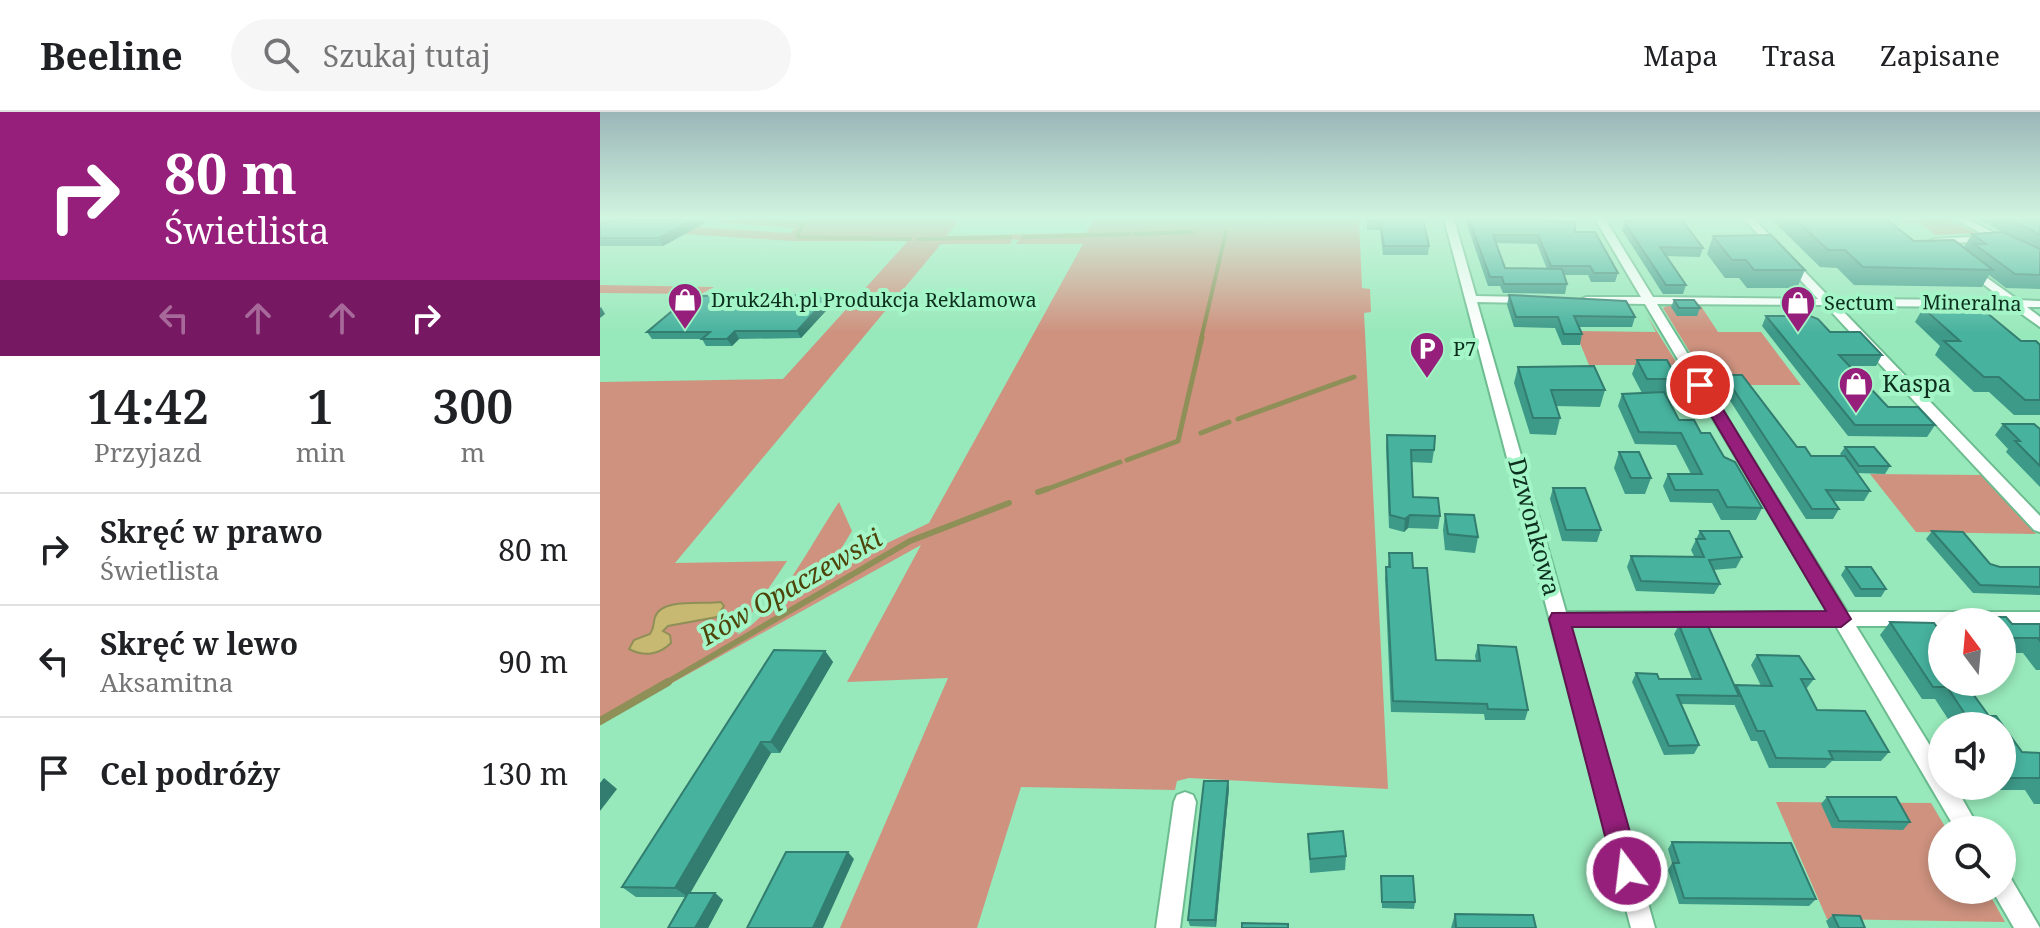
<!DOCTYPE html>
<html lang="pl">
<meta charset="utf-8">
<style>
body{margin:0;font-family:"Noto Serif",serif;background:#f6f6f6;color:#202124;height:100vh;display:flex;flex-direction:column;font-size:30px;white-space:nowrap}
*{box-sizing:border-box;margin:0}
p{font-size:26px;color:#757577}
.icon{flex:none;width:44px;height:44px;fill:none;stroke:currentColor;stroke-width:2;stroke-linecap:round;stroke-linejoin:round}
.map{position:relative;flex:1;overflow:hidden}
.drawer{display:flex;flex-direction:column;background:#fff;width:600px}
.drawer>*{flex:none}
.top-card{background:#951f7b;color:#fff;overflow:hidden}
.needle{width:52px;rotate:344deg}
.buttons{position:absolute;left:1328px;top:496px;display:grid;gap:16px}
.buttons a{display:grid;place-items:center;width:88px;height:88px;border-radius:50%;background:#fff;box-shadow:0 4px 12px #0003;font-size:40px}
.pin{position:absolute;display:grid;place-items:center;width:68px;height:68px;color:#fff;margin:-34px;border:4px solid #fff;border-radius:50%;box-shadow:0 2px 8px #0007}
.me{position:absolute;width:88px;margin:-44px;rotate:345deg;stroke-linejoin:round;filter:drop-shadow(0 0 6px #0008)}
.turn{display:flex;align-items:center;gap:28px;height:168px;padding:0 32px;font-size:36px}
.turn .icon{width:104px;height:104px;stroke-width:2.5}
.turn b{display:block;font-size:56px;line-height:68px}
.lanes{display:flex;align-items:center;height:76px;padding:0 32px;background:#0003;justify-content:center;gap:40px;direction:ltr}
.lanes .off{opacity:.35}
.eta{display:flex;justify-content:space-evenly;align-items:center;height:136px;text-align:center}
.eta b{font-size:48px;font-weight:600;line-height:56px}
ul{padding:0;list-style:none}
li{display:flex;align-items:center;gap:24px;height:112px;padding:0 32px;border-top:2px solid #e0e0e0}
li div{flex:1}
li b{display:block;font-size:30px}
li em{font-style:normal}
header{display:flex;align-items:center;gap:48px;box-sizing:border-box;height:112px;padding:0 40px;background:#fff;border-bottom:2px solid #e0e0e0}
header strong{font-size:38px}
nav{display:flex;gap:44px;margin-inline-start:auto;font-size:28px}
.search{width:560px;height:72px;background:#f6f6f6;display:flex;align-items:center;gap:20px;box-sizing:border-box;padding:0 28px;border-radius:44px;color:#757577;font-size:30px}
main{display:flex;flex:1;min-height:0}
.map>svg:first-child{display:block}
</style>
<header>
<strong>Beeline</strong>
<div class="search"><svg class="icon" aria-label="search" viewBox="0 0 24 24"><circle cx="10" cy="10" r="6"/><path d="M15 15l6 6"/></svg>Szukaj tutaj</div>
<nav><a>Mapa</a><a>Trasa</a><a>Zapisane</a></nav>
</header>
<main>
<section class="drawer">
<div class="top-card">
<div class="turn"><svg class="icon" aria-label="right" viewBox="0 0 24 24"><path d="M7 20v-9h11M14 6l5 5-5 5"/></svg><div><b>80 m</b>Świetlista</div></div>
<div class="lanes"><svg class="icon off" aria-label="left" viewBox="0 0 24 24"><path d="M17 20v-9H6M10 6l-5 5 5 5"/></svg><svg class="icon off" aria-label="ahead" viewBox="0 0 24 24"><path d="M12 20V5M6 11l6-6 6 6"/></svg><svg class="icon off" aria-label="ahead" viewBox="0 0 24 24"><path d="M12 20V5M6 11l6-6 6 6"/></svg><svg class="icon" aria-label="right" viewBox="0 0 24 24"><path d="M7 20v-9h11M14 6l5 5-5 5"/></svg></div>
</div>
<div class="eta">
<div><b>14:42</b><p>Przyjazd</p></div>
<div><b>1</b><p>min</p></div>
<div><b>300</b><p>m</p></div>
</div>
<ul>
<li><svg class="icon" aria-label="right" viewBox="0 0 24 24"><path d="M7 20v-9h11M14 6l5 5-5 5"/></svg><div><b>Skręć w prawo</b><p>Świetlista</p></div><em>80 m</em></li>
<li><svg class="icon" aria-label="left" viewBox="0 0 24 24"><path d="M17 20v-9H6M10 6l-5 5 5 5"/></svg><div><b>Skręć w lewo</b><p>Aksamitna</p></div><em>90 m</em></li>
<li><svg class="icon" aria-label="arrive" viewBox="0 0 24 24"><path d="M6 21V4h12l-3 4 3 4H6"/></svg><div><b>Cel podróży</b></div><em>130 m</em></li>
</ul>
</section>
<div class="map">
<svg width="1440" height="816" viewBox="0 0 1440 816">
<rect width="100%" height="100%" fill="#97e8ba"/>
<g fill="#ce927f" fill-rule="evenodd">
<path d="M119,107H360L347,124L486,121L493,107H759L762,176L770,177L771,200L764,201L788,677L589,666L577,669L575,678L421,675L377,816H240L348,566L247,570L321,433L0,611V270L183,267L308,129H192L38,119L50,112L190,121L195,116L114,110ZM413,127L419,128L416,132H483L329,411L227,460L252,419L239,390C213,428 177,502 137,523L187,449L75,451L341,132H410Z"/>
<path d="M1297,107H1346L1376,121L1336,123L1319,111H1303Z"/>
<path d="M0,173L114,175L101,182L0,181Z"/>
<path d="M1067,194H1101L1118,220H1161L1201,273H1110L1063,196Z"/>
<path d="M1046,202L1078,253H989L975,219L1056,220Z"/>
<path d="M1270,362L1381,363L1436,422L1316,420Z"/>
<path d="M1176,690L1331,691L1347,718H1342V778H1387L1405,810L1227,807Z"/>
</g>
<path fill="#c7b971" stroke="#8f8f58" stroke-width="2" d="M121,490L124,494L117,505L68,514L63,519L70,523L71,531C59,543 44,545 29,537L34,528L50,522C55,515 53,511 55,505C62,485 105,493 121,490Z"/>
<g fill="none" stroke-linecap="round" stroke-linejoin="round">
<g stroke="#8f8f58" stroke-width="4">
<path d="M156,107L203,111L197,125L310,127"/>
<path d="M535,122L592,120"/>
<path d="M423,125L530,122"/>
<path d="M318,127L410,125"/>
<path d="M601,227L626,120"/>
</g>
<g stroke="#8f8f58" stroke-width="5">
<path d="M638,307L754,265"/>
<path d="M601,321L629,310"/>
<path d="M527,348L578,329L602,225"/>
<path d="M442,379L520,350"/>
</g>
<g stroke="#8f8f58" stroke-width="6">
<path d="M438,380L447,377"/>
<path d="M64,572L310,429L409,391"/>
</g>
<path stroke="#8f8f58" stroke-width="8" d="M0,609L68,570"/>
<defs>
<g id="minor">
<path d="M844,107H854L876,184L927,185L933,188L927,191L877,190L966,500H1228L1045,192L986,191L980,188L986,185H1041L995,107H1005L1053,185L1218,187L1144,107H1154L1231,187L1404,188L1365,158V154L1369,153L1418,188L1440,189V195H1427L1440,205V215L1412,195L1238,194L1440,404V420L1434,418L1225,193L1057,192L1247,500H1440V514H1402V510H1342V514H1256L1342,653V674H1355L1380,718H1356L1236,514H970L1055,816H1031Z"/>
<path d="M1355,107H1367L1440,144V151L1395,129L1330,132L1329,130L1334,127L1386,124Z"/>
<path d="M585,680L593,683L596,690L580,816H556L574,690L577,683Z"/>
<path d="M1402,761L1410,765L1440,816H1414L1392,778H1402Z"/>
</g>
</defs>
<use href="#minor" stroke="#6cbc90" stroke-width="4"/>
<use href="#minor" fill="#fff" fill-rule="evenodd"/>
</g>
<g fill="#3d9988" fill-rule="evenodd">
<path d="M767,107H823L829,134L828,143H783L780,118H767Z"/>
<path d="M865,107H941L942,109L975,120L1018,161L1015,170H991L988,163H964L967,172L965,182L903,181L900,174H888ZM896,131L937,132L947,157L905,156Z"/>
<path d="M1023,107H1142V108H1082L1103,136L1100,145L1066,144L1086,173L1083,182H1063L1022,118L1025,110Z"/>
<path d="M1171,107H1286L1314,129L1369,140L1364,135L1372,122L1402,120L1378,107H1440V177L1406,176L1389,163L1382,175L1254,173L1237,156L1220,155Z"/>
<path d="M0,110L105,111L63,134H0Z"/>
<path d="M1113,124L1205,158L1197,176H1147L1139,166H1125L1107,142Z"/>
<path d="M909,183L1035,205L1032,215H979L982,222L980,233H962L955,216L914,215L907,193Z"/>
<path d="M1074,188L1100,196L1097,204H1077L1071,195Z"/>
<path d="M234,190L201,226L139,227L132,234H106L102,227H52L47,220Z"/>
<path d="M1323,196L1421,229L1440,233V303H1414L1389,280H1374L1335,243L1340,234L1315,210Z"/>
<path d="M1166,204L1230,220L1282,243L1276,254H1250L1288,295L1335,313L1327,325L1248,324L1162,214Z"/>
<path d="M1037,248L1077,267L1072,282H1065L1079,308L1101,321L1124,345L1162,396L1156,408H1121L1112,391L1070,390L1063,374L1068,362H1091L1076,333L1035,332L1018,294L1022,282L1042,281L1032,262Z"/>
<path d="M918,255L1005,278L1000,295L956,294L960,306L956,323L930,322L914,271Z"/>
<path d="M1124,263L1197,335L1211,344H1242L1240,342L1245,335L1290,354L1285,362L1257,361L1270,379L1264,389H1233L1239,397L1233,407H1206L1120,273Z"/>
<path d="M1403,312L1440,317V375L1406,340L1408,337L1395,323Z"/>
<path d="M787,323L834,338L832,351L811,350L813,385L840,404L838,417L808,416L804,420L789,416L786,335Z"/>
<path d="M1019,340L1051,366L1045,382H1025L1014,356Z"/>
<path d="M953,376L1001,418L997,430L962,429L950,387Z"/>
<path d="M845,402L878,425L875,441L845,438L843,418Z"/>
<path d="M1100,419L1142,445L1136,456L1113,458L1120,472L1114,482L1036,479L1027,455L1031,444H1094L1091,438Z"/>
<path d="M1332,419L1390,452L1400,455H1440V483L1373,481L1326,427Z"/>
<path d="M789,441L813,456L836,548L876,549L875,544L878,533L928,598L925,608H885L884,602L791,600L785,466L786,455H788Z"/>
<path d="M1246,455L1286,477L1281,485H1255L1241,463Z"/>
<path d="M1388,505L1412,512H1440V558H1436L1423,541H1402V510H1383Z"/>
<path d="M1290,510L1334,511L1342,522V570H1376L1380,575L1373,582L1389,604H1396L1422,640L1440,641V692H1434L1425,678H1379L1376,674H1402V614H1347L1350,610L1335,587H1322L1280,523Z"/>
<path d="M1079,513L1135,575L1136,573L1161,574L1151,553L1157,543L1214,567L1206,577L1217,598L1289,640L1281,649H1232L1225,656H1169L1157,629H1151L1134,592V593L1081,592L1099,633L1094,642L1064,643L1032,570L1036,561L1059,567H1092L1074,522Z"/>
<path d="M225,539L233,550L180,641H171L90,781H115L123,788L108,816H68L85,785H36L22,775Z"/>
<path d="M629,676L616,815L590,814L588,808Z"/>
<path d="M1227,685L1310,710L1303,718L1232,716L1221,692Z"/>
<path d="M708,722L746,744L745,758L710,761Z"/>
<path d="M1072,730L1216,787L1209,794L1079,792L1068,758L1072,751L1068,737Z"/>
<path d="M781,764L815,790L814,797L782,796Z"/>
<path d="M855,802L936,816H851Z"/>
<path d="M1233,803L1265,816H1229L1226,809Z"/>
</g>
<g fill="#327d6f">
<path d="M93,107H103L105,111L63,134L59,126Z"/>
<path d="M230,183L234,190L201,226L197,219Z"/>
<path d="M1,195L5,202L0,206V196Z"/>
<path d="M135,219L139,227L132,234L127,227Z"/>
<path d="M810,403L808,416L804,420L805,407Z"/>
<path d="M225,539L233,550L180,641L171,630Z"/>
<path d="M161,630L171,641L88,785L75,776Z"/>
<path d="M4,666L17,677L0,699V671Z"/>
<path d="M628,669L629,676L616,815L615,808Z"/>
<path d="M248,740L254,747L223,816H213Z"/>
<path d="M115,781L123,788L108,816H95Z"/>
</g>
<g fill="#47b29e" stroke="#327d6f" stroke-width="2">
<path d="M19,107L50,108L93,107L59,126H0V110L7,111Z"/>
<path d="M768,107H823L829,134H784L780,109H768Z"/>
<path d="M869,107H941L942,109L975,110V120H995L1018,161H994L990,154H951L938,123H893L905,156L962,157L967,172H904L902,165H890Z"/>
<path d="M1031,107H1081L1103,136L1060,135L1086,173H1066L1024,110H1033Z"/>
<path d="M1195,107H1286L1314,129L1354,128L1393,158L1263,155L1245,138H1228Z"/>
<path d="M1410,107H1440V123Z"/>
<path d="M1403,120L1440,137V163L1415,162L1374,132H1386L1372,122Z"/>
<path d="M1171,123L1205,158H1154L1146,148H1132L1113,124Z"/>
<path d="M230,183L197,219H135L127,227H102L110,220H47L90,184Z"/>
<path d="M909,183L1026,189L1035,205L974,204L982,222H964L958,205H916Z"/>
<path d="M1074,188H1094L1100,196H1079Z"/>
<path d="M1323,196H1381L1421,229H1436L1440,233V288H1425L1399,265H1384L1344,229H1360Z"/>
<path d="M1166,204H1210L1218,207L1230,220H1260L1282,243H1239L1288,295H1318L1335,313H1255Z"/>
<path d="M1037,248H1067L1077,267H1047Z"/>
<path d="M994,254L1005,278H951L960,306H933L918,255Z"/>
<path d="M1124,263H1142L1197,335H1205L1211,344H1245L1270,379L1226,378L1239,397H1212Z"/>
<path d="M1064,280L1079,308H1094L1101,321H1110L1124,345L1135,350L1162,396L1127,395L1118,378H1075L1068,362H1102L1081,321L1039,320L1022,282Z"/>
<path d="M1403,312H1434L1440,317V354L1415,329H1420Z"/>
<path d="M787,323L835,324L834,338H811L813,385L838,386L840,404L810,403L805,407L790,403Z"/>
<path d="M1245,335H1274L1290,354H1259Z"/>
<path d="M1019,340H1039L1051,366H1031Z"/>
<path d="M953,376H985L1001,418H966Z"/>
<path d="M845,402L874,403L878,425L848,422Z"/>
<path d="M1100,419H1129L1142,445L1109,448L1120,472L1041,469L1031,444L1104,445L1096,427H1105Z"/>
<path d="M1332,419L1363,420L1390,452L1400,455H1440V475L1380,473Z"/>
<path d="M789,441H812L813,456H827L836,548L880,549L878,533L916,535L928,598L888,597L887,592L793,589L786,455H790Z"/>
<path d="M1246,455H1271L1286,477H1261Z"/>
<path d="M1388,505H1406L1412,512H1440V529L1438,526H1405L1402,522V510H1392Z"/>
<path d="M1290,510L1334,511L1342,522V570H1376L1380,575H1368L1389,604H1396L1422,640L1440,641V666H1402V614H1358L1353,608H1369L1347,575H1333Z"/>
<path d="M1079,513L1108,514L1139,584L1077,583L1099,633L1069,634L1036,561L1057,562L1059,567H1101Z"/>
<path d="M174,538L225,539L171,630H161L75,776L22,775Z"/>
<path d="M1157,543L1199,544L1214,567H1201L1217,598L1265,599L1289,640L1229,639L1233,647L1176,646L1164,619H1157L1136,573L1172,574Z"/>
<path d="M604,669H628L615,808H588Z"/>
<path d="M1227,685H1296L1310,710L1239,709Z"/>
<path d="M743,719L746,744L710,747L708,722Z"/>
<path d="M1072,730L1191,731L1216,787L1084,786L1073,751H1079Z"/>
<path d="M186,740H248L213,816H147Z"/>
<path d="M781,764H813L815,790H782Z"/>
<path d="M88,781H115L95,816H68Z"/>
<path d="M855,802L933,803L936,816H856Z"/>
<path d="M1233,803L1260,804L1265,816H1239Z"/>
<path d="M642,811L688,812V816H642Z"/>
</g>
<linearGradient id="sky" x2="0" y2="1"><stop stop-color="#9bb6b8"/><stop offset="0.48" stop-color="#d0f5e0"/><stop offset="1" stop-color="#d0f5e0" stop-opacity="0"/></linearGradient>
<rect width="1440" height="221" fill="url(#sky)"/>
<path fill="#951f7b" stroke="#611450" stroke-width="2" d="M1095,270L1108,273L1251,507L1241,515H972L1041,759L1037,768L1027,772L1018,768L1014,759L949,507L952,501L1226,499L1093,273Z"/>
<defs>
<symbol id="shop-pin" viewBox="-11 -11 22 30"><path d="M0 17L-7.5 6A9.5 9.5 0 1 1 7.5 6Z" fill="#951f7b" stroke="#a4f5c7"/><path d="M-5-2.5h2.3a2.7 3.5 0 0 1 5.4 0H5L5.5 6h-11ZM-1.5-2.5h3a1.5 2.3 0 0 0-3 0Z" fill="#fff"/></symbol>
<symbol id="parking-pin" viewBox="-11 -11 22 30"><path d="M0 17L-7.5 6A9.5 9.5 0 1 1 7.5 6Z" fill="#951f7b" stroke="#a4f5c7"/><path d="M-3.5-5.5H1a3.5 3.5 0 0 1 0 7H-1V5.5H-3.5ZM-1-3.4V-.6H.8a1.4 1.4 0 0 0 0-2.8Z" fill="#fff"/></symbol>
</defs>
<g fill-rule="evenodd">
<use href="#shop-pin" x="65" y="168" width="40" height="54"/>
<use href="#shop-pin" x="1178" y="171" width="40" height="54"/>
<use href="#parking-pin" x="807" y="217" width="40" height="54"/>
<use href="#shop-pin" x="1236" y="252" width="40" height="54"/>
</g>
<g text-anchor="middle" stroke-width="8" stroke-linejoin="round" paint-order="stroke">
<g font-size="20" fill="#0c2e1d" stroke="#a4f5c7" text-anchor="start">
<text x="111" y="195">Druk24h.pl Produkcja Reklamowa</text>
<text x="1224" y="198">Sectum</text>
<text x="853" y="244">P7</text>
</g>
<g font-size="20" fill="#0c2e1d" stroke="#a4f5c7">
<text transform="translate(1372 191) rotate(1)" y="7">Mineralna</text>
</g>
<g font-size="24" fill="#0c2e1d" stroke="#a4f5c7" text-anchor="start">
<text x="1282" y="280">Kaspa</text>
</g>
<g font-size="24" fill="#0c2e1d" stroke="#a4f5c7">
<text transform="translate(934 415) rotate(75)" y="8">Dzwonkowa</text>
</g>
<g font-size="26" font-style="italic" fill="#4e4409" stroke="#a4f5c7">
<text transform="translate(191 475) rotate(-30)" y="9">Rów Opaczewski</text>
</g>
</g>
</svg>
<div class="buttons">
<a><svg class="needle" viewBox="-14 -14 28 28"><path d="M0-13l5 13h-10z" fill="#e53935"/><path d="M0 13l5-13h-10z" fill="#757577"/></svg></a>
<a><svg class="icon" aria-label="sound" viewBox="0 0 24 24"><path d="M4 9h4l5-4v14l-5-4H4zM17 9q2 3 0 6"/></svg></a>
<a><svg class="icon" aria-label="search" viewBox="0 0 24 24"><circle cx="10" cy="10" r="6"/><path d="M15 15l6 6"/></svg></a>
</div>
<div class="pin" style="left:1100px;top:273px;background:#d93025"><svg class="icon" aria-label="arrive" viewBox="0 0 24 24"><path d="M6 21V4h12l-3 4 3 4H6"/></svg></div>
<svg class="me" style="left:1027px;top:759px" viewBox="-20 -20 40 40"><circle r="17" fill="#951f7b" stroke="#fff" stroke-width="3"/><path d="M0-11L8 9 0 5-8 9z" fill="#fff"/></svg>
</div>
</main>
